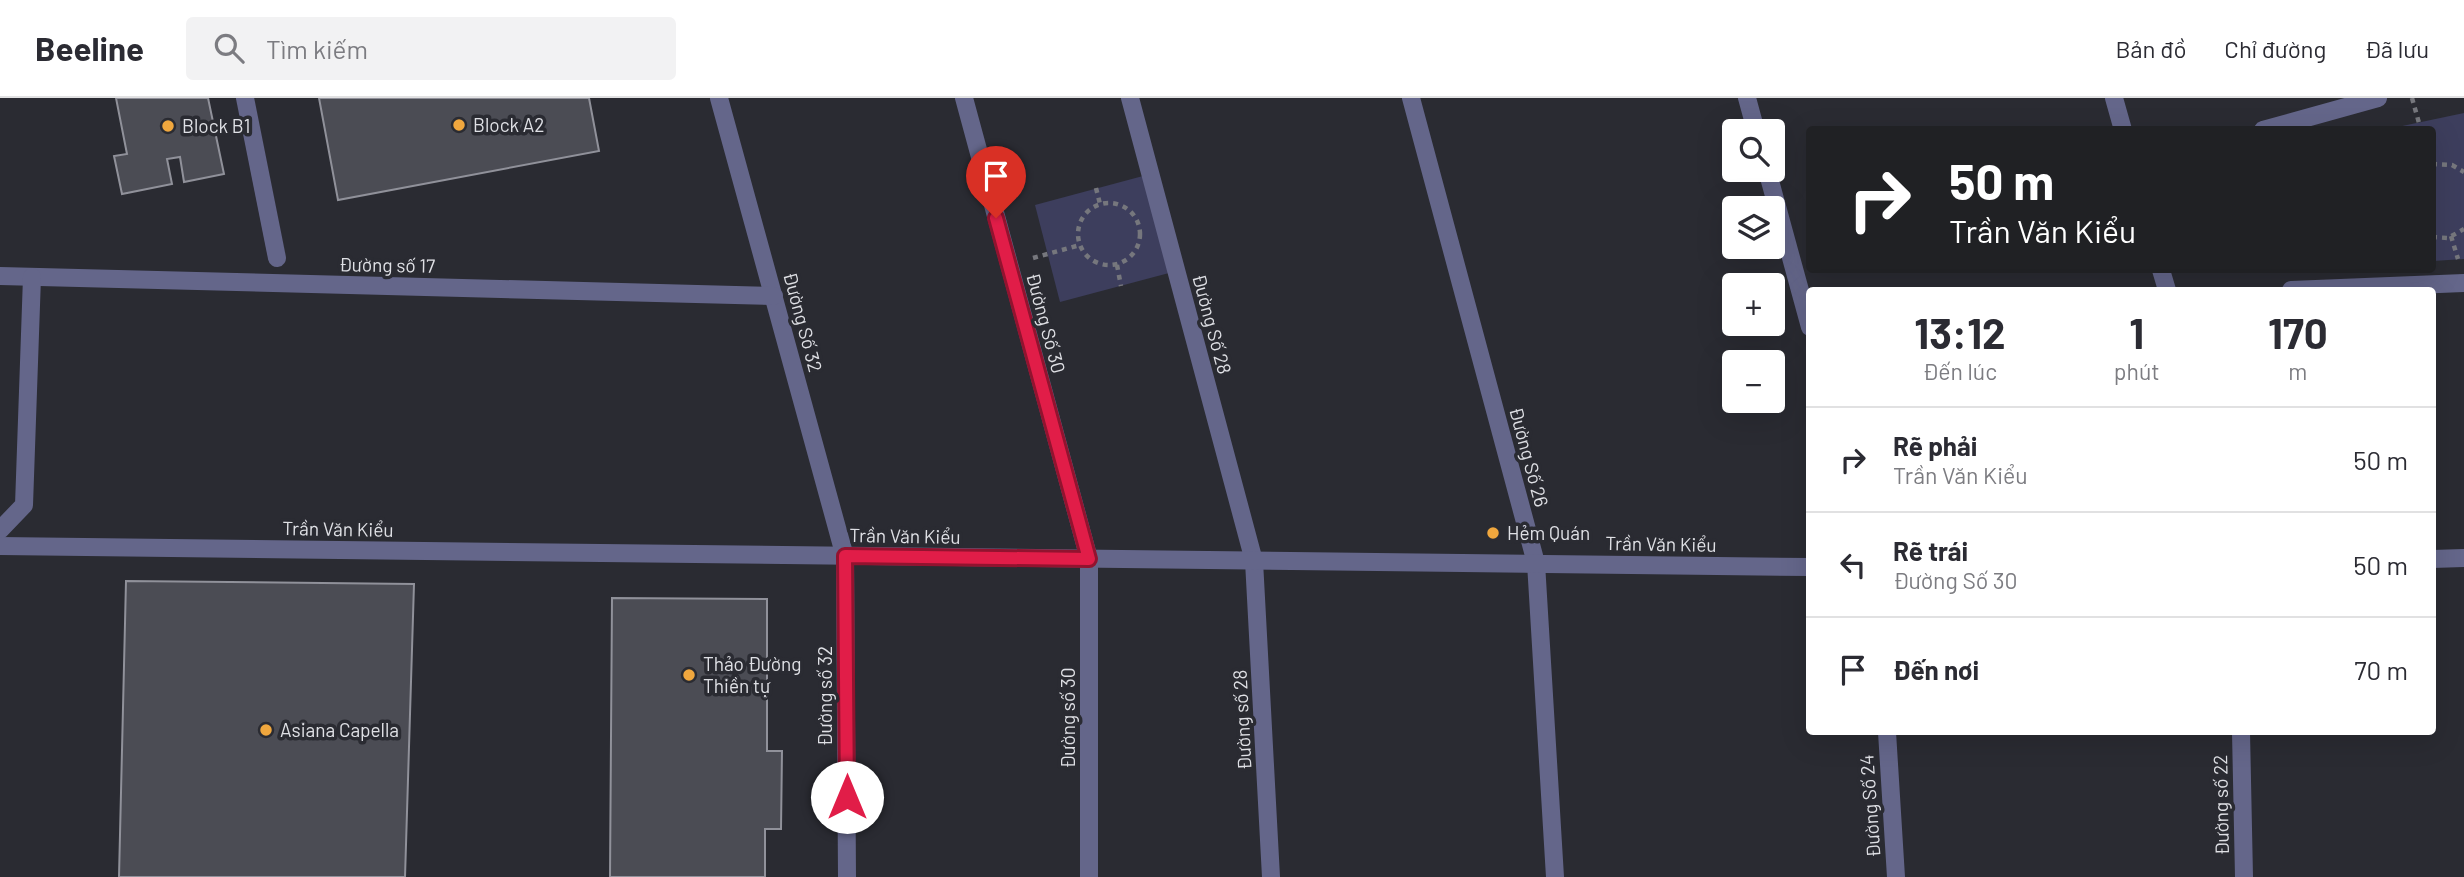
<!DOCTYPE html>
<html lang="vi">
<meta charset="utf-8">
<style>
body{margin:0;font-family:Barlow,sans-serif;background:#f2f2f3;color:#2b2b33;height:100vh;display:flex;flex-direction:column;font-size:26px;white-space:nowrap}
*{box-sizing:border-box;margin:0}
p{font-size:23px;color:#7c7c81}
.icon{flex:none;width:38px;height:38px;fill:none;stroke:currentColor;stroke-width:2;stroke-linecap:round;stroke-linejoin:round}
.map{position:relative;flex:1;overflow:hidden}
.side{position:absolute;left:1806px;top:189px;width:630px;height:448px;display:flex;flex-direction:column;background:#fff;border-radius:7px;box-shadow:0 7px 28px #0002}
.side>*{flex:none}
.guide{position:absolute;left:1806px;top:28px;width:630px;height:147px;border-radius:7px;box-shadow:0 7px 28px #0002;background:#202124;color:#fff;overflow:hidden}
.controls{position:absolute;left:1722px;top:21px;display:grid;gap:14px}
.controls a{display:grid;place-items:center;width:63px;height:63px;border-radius:7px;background:#fff;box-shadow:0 7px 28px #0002;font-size:35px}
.pin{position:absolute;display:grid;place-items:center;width:60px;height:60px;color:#fff;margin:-72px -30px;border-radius:50% 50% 50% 0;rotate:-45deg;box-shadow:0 0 7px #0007}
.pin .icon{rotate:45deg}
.me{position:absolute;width:77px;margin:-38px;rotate:0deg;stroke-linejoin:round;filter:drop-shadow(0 0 5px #0008)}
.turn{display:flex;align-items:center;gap:24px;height:147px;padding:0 28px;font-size:32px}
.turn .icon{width:91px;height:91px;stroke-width:2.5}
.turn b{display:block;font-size:49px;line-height:60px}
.eta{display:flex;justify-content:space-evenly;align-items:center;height:119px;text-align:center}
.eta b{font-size:42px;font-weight:700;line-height:49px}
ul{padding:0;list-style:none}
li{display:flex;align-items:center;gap:21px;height:105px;padding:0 28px;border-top:2px solid #e1e1e2}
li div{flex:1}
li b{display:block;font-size:26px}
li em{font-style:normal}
header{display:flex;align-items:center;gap:42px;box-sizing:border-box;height:98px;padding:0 35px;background:#fff;border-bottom:2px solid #e1e1e2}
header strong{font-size:33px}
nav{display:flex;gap:38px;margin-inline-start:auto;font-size:24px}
.search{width:490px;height:63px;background:#f2f2f3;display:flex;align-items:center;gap:18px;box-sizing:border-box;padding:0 24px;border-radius:7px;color:#7c7c81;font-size:26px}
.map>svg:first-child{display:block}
</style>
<header>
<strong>Beeline</strong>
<div class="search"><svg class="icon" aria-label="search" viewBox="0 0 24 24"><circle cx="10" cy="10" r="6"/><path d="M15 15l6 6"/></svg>Tìm kiếm</div>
<nav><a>Bản đồ</a><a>Chỉ đường</a><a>Đã lưu</a></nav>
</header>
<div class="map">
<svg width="2464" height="779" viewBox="0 0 2464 779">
<rect width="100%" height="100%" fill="#2a2b32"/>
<g fill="#3d3e5d">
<path d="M2464,15V161L2433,163L2432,32L2388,31Z"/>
<path d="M1143,78L1169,175L1060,204L1035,107Z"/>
</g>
<g fill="#4b4c54" stroke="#90919a" stroke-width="2">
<path d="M116,0H208L224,76L184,84L180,59L167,61L172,86L122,96L114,58L127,56Z"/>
<path d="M319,0H589L599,53L338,102Z"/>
<path d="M126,483L414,486L405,779H119Z"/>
<path d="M612,500L767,501V653H782L781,731H765V779H610Z"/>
</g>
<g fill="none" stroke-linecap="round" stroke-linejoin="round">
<g stroke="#76777d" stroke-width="4.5" stroke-dasharray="5 5" stroke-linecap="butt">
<path d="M2412,0L2421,32"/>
<path d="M2432,66L2452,67L2464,74"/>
<path d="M1096,90L1100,106"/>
<circle cx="1109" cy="136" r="31"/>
<path d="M2451,138L2458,161"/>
<path d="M2432,139L2448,140L2464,131"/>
<path d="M1033,160L1080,147"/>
<path d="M1117,167L1121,188"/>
</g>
<g stroke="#64668a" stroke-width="18">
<path d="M245,0L277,160"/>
<path d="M719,0L845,459L847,779"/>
<path d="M964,0L1089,461V779"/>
<path d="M1130,0L1254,463L1271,779"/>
<path d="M1411,0L1536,465L1555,779"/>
<path d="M1747,0L1756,33"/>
<path d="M2114,0L2123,32"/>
<path d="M2263,32L2378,0"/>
<path d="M1767,72L1810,229"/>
<path d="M2161,172L2167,192"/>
<path d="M0,178L774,198"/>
<path d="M2291,192L2464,185"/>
<path d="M0,432L24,407L32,179"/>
<path d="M0,448L1810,469"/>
<path d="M2432,461L2464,460"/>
<path d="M1887,634L1896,779"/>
<path d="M2241,634L2244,779"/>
</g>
</g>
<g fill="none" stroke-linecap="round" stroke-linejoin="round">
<defs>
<path id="route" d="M847,699L845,458L1089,461L996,120"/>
</defs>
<use href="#route" stroke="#92132f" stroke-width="18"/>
<use href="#route" stroke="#e11d48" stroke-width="12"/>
</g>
<g fill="#f0a73e" stroke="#2a2b32" stroke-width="2.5">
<circle cx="459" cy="27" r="7"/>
<circle cx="168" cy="28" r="7"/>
<circle cx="1493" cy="435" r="7"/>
<circle cx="689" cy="577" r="7"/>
<circle cx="266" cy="632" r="7"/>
</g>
<g text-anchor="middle" stroke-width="7" stroke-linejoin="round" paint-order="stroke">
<g font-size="19" fill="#dfe0e5" stroke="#2a2b32" text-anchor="start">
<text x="473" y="34">Block A2</text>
<text x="182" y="35">Block B1</text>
<text x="1507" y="442">Hẻm Quán</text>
<text x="703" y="573">Thảo Đường<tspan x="703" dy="22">Thiền tự</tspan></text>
<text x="280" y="639">Asiana Capella</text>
</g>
<g font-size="19" fill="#dfe0e5" stroke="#2a2b32">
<text transform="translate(387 167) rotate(1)" y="7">Đường số 17</text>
<text transform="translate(803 224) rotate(75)" y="7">Đường Số 32</text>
<text transform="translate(1046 225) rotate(75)" y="7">Đường Số 30</text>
<text transform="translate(1212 226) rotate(75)" y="7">Đường Số 28</text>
<text transform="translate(1529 359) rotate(75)" y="7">Đường Số 26</text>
<text transform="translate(338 431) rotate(1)" y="7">Trần Văn Kiểu</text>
<text transform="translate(905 438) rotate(1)" y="7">Trần Văn Kiểu</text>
<text transform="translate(1661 446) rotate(1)" y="7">Trần Văn Kiểu</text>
<text transform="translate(825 598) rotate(-90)" y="7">Đường số 32</text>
<text transform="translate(1068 620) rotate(-90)" y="7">Đường số 30</text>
<text transform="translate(1242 622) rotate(-93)" y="7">Đường số 28</text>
<text transform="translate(2221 707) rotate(-91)" y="7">Đường số 22</text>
<text transform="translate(1870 708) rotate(-94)" y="7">Đường Số 24</text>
</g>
</g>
</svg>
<div class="controls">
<a><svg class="icon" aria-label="search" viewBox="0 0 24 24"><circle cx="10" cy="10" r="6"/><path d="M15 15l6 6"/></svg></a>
<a><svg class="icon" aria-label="layers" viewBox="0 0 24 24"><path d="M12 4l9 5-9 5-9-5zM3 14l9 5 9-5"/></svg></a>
<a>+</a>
<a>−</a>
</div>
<div class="pin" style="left:996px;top:120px;background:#d93025"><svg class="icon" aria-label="arrive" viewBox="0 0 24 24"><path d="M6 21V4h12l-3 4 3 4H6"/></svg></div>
<svg class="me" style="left:847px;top:699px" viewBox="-20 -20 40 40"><circle r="19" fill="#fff"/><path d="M0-13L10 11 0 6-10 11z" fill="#e11d48"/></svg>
<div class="guide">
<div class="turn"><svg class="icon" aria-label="right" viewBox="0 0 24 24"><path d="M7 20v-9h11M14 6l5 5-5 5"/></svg><div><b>50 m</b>Trần Văn Kiểu</div></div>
</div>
<section class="side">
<div class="eta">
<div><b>13:12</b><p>Đến lúc</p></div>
<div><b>1</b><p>phút</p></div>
<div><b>170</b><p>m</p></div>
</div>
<ul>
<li><svg class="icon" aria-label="right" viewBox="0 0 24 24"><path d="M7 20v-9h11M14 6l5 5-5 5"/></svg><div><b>Rẽ phải</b><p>Trần Văn Kiểu</p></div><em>50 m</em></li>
<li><svg class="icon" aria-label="left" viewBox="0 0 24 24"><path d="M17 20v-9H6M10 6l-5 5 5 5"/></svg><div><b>Rẽ trái</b><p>Đường Số 30</p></div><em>50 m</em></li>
<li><svg class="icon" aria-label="arrive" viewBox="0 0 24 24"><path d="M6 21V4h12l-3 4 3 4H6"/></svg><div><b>Đến nơi</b></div><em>70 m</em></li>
</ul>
</section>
</div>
